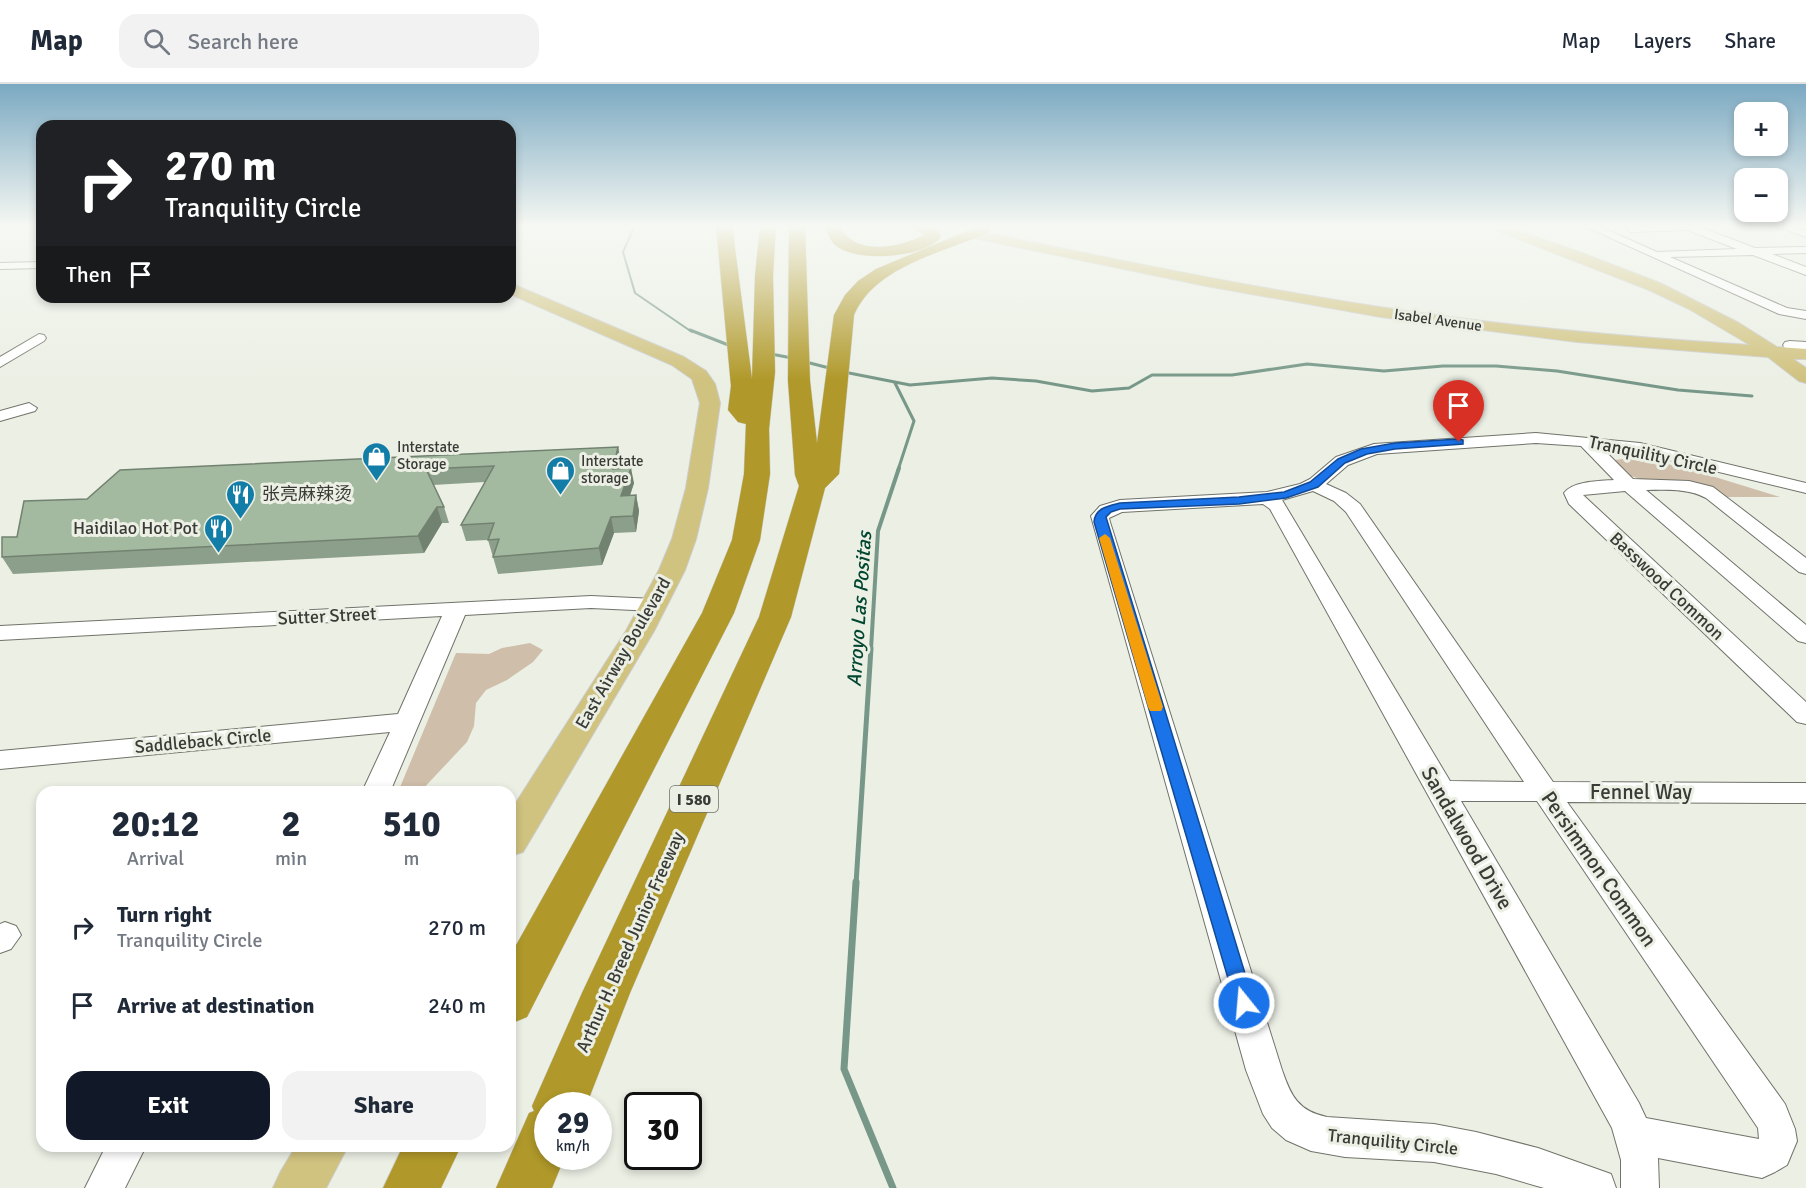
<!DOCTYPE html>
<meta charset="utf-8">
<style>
body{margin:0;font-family:Signika,"Noto Sans SC",sans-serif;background:#f2f2f3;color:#1f2937;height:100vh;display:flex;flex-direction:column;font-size:22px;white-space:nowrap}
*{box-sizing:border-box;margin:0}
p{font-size:20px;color:#747a83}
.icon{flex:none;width:33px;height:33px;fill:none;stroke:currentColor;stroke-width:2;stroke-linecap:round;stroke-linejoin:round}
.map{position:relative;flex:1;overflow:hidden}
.drawer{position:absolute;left:36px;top:702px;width:480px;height:366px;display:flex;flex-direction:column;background:#fff;border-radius:18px;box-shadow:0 3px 9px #0003}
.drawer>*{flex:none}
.banner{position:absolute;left:36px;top:36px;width:480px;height:183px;border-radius:18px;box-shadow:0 3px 9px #0003;background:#202124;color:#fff;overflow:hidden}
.buttons{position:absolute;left:1734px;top:18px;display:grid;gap:12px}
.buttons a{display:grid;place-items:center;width:54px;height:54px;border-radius:12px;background:#fff;box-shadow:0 3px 9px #0003;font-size:30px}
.speed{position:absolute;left:534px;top:1008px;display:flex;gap:12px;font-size:30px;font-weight:700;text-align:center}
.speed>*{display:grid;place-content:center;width:78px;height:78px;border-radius:50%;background:#fff;box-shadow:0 3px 9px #0003;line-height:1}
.speed small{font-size:15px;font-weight:400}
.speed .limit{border:3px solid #111;border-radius:9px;background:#fff;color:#111}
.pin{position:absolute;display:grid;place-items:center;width:51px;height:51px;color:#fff;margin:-62px -26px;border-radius:50% 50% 50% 0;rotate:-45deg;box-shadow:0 0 6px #0007}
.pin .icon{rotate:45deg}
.me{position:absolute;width:66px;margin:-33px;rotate:343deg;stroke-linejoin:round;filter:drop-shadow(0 0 4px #0008)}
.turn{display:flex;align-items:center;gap:21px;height:126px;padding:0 30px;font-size:27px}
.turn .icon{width:78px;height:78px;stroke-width:2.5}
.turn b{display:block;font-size:42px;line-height:51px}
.then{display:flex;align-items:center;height:57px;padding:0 30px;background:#0003;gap:12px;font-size:22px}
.eta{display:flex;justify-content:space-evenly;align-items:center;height:102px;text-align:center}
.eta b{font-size:36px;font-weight:800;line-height:42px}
.action{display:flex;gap:12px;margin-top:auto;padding:12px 30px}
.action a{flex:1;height:69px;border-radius:18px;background:#111827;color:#fff;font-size:24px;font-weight:800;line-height:69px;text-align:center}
.action a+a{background:#f2f2f3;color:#1f2937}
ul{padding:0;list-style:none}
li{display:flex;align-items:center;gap:18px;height:78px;padding:0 30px}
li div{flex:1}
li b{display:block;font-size:22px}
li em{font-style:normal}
header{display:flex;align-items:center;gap:36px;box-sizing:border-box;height:84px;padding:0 30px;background:#fff;border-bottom:2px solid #e0e1e3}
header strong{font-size:28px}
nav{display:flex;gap:33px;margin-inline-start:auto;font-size:21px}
.search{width:420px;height:54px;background:#f2f2f3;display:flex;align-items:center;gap:15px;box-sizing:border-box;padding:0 21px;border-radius:18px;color:#747a83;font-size:22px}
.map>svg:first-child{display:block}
</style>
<header>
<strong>Map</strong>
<div class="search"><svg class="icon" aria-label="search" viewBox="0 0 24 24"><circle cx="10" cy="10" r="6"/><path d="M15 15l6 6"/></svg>Search here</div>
<nav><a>Map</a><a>Layers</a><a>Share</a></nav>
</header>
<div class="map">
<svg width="1806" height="1104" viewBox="0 0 1806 1104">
<rect width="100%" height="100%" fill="#ebefe4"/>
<g fill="#cfbea9">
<path d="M1641,373L1702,389L1780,413H1724L1646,397L1631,392L1614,376Z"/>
<path d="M530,559L543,566L533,578L507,596L486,606L476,619L474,642L467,658L420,708H398L456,569L489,570L502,564Z"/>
</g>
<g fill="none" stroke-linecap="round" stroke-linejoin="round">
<path stroke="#779888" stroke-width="2" d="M635,141L623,168L635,209L692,248"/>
<g stroke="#779888" stroke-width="3">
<path d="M690,246L731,262"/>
<path d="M771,270L792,274"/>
<path d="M806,278L833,285"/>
<path d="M844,288L910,301L992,294L1036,297L1092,307L1129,304L1152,291H1232L1307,280L1384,287L1443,282H1496L1557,287L1678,306L1752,312"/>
<path d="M895,299L914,337L898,386"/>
</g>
<path stroke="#779888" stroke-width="4" d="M871,565L878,447L899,384"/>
<path stroke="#779888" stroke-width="5" d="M856,800L871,564"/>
<path stroke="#779888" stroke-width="7" d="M856,798L844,985L893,1104"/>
<defs>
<g id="minor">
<path d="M1582,141H1596L1657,168L1737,165L1687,146L1631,148L1626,145L1627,143L1703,141L1702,144L1755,164L1806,163V169L1772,170L1806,183V191L1753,171L1670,173L1787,224L1806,227V235L1779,230Z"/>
<path d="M1772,141H1789L1806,147V153Z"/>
<path d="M42,178V184L0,185V179Z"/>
<path d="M39,250L44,251L46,254L44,257L0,283V273Z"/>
<path d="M1790,257L1806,258V266L1785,264L1783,261L1785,258Z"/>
<path d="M29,319L37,324L35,327L0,337V327Z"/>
<path d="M1536,349L1640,359L1806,399V409L1640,369L1602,364L1633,395L1689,397L1713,403L1806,474V490L1799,488L1706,414C1687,404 1666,406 1646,406L1806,541V559L1798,557L1625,407L1583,411L1806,618V640L1797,638L1569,420L1564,409C1573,397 1599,397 1614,396L1581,362L1536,359L1377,370L1348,381L1326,400L1346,409L1360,420L1553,698L1806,699V719L1567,718L1785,1020L1795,1045L1797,1057L1787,1081L1775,1088L1762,1094L1658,1074L1659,1104H1621V1076L1612,1044L1270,425L1263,420L1122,428L1109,434L1110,438L1282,986C1291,1012 1298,1027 1327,1033L1434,1040L1476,1048L1538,1064L1611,1090L1616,1104H1544L1496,1090L1434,1078L1345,1073L1311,1067L1286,1056L1272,1044L1263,1030L1246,986L1091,432L1100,422L1120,416L1267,408L1300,400L1310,395L1336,373L1374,360ZM1313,407L1334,417L1346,428L1524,698L1450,697L1282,416ZM1461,717H1537L1758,1044L1759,1055L1646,1034L1639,1019Z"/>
<path d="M591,512L655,515L663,516L666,521L663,526L655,527L591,524L465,531L390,708H362L390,648L0,685V667L398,630L442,532L0,556V542Z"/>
<path d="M5,838L16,842L21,851L11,865L0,869V840Z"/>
<path d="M106,1062H146L125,1104H85Z"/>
</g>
<g id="major">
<path d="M1482,141H1502L1577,167L1660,199L1739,239L1777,263L1806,265V275H1793L1806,284V299L1799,297L1768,273L1577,258L1381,233L1206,202L973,154L966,150L973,146C1108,174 1243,202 1380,223C1502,242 1626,253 1750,261L1689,225L1649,206Z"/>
<path d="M510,199L684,273L706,287L715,300L720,319L708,404L696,455L685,486L654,547L523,768L510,772V728L626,547L659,486L672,455L686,404L700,319L692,295L672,281L510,210Z"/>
<path d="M296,1062H348L326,1104H273L281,1087Z"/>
</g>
<g id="highway">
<path d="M716,141H732L752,295L755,192L760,141H776L773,192L775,288L769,345L770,390L760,456L734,529L527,933L510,940V872L702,529L732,456L744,390L746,340L738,338L728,326L731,302Z"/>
<path d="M789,141H805L810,297L817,359L834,231L845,211L858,197L876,185L977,143H987L990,146L987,149C942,169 875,182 854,231L839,390L825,404L791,533L630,909L586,1022H548V1072H565L552,1104H496L529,1029L534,1027L532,1022L582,909L759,533L799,402L795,391L788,297Z"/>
<path d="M824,141H839C854,173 898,164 925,151L907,141H929L938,145L941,153C925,174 855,179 835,161C830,156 827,148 824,141Z"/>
<path d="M403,1062H461L441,1104H383Z"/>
</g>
</defs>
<use href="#minor" stroke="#707369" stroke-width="2"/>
<use href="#major" stroke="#cccccb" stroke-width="2"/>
<use href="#highway" stroke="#cccccb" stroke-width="1"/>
<use href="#minor" fill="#fff" fill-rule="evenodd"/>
<use href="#major" fill="#d0c27f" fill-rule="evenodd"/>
<use href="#highway" fill="#b0992a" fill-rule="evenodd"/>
</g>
<path fill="#8c9f8a" d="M618,363L621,379L620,384L634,399L630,412L636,411L639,427L636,448L614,449L602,481L498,490L488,456L466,457L461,441L485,398L433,401L444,423L449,439H442L424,469L13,490L2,473L17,453L87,415Z"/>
<g fill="#728270">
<path d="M618,363L621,379L616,400L613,385Z"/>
<path d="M631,384L634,399L624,428L621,412Z"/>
<path d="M636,411L639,427L636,448L633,432Z"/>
<path d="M437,423L442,439L424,469L418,452Z"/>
<path d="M611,433L614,449L602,481L599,464Z"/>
</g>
<path fill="#a3b9a0" stroke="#728270" stroke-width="1.5" d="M618,363L613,385L631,384L621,412L636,411L633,432L611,433L599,464L493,473L499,455L488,456L494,439L461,441L494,382L426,385L444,423H437L418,452L2,473V453H17L24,417L87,415L120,386Z"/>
<linearGradient id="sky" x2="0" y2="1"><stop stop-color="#7ba9c2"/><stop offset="0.48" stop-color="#f6f8f3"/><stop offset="1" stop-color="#f6f8f3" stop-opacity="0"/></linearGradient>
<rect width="1806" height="296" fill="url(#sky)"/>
<path fill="#1a73e8" stroke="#114b97" stroke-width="1.5" d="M1459,355L1463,356V360L1395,365L1367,370L1345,379L1318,403L1286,414L1239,420L1120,425L1111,428L1106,433L1254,919L1251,925L1244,928L1237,925L1094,438C1095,424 1108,422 1120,419L1239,413L1284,408L1310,398L1338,375L1361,365L1395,359Z"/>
<path fill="#f59e0b" d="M1105,450L1110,454L1163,623L1161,627H1150L1148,623L1099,454Z"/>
<defs>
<symbol id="shop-pin" viewBox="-11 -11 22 30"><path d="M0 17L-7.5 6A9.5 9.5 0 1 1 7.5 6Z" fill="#127da7" stroke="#ebefe4"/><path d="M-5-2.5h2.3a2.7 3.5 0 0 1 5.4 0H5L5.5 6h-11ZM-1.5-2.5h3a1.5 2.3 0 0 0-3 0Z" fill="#fff"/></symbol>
<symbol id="restaurant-pin" viewBox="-11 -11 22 30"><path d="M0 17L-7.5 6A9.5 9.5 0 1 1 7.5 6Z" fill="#127da7" stroke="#ebefe4"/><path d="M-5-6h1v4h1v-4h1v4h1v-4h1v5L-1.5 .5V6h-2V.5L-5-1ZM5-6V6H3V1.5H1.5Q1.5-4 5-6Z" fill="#fff"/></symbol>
</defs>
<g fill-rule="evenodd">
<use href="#shop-pin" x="360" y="356" width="33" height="45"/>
<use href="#shop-pin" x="544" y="370" width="33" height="45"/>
<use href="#restaurant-pin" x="224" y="394" width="33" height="45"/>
<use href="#restaurant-pin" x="202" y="428" width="33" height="45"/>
</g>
<g text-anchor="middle" stroke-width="6" stroke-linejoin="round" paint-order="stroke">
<g font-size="15" fill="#3a3b37" stroke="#ebefe4">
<text transform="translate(1438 236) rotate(8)" y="5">Isabel Avenue</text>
</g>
<g font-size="15" fill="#3a3b37" stroke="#ebefe4" text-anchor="start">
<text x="397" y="368">Interstate<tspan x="397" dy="17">Storage</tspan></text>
<text x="581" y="382">Interstate<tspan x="581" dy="17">storage</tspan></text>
</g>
<rect fill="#ebefe4" stroke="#6f716b" stroke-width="1.5" x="670" y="702" width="48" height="26" rx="4.5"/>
<g font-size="16" font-weight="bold" fill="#3a3b37">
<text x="694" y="721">I 580</text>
</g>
<g font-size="18" fill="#3a3b37" stroke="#ebefe4">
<text transform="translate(1653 371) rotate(12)" y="6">Tranquility Circle</text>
<text transform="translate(1667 502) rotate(43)" y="6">Basswood Common</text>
<text transform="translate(327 532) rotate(-3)" y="6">Sutter Street</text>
<text transform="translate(623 569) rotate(-60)" y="6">East Airway Boulevard</text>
<text transform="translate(203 657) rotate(-5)" y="6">Saddleback Circle</text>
<text transform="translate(630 858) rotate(-66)" y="6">Arthur H. Breed Junior Freeway</text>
<text transform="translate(1393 1058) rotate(6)" y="6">Tranquility Circle</text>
</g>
<g font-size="18" fill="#3a3b37" stroke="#ebefe4" text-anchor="start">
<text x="262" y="416">张亮麻辣烫</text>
<text x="198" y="450" text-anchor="end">Haidilao Hot Pot</text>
</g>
<g font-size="20" font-style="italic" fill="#024731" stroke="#ebefe4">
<text transform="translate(859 525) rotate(-86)" y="7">Arroyo Las Positas</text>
</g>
<g font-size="21" fill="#3a3b37" stroke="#ebefe4">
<text x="1641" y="715">Fennel Way</text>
<text transform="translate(1467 754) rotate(60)" y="7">Sandalwood Drive</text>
<text transform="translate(1599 785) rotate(55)" y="7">Persimmon Common</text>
</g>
</g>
</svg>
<div class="buttons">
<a>+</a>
<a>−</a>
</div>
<div class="speed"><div>29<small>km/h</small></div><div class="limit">30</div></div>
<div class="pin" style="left:1459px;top:358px;background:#d93025"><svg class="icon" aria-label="arrive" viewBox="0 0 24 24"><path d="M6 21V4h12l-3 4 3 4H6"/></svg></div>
<svg class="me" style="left:1244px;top:919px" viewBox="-20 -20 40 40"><circle r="17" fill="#1a73e8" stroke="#fff" stroke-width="3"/><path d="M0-11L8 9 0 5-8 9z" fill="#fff"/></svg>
<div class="banner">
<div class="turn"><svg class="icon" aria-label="right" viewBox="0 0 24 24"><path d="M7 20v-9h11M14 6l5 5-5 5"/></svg><div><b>270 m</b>Tranquility Circle</div></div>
<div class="then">Then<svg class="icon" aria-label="arrive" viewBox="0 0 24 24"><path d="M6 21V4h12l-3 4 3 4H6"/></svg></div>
</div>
<section class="drawer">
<div class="eta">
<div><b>20:12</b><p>Arrival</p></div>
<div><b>2</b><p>min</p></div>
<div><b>510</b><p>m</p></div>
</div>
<ul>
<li><svg class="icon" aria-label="right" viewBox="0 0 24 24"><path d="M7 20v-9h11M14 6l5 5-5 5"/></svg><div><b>Turn right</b><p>Tranquility Circle</p></div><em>270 m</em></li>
<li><svg class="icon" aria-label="arrive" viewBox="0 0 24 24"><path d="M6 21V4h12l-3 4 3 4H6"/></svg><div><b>Arrive at destination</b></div><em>240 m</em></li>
</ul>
<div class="action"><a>Exit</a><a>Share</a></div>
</section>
</div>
